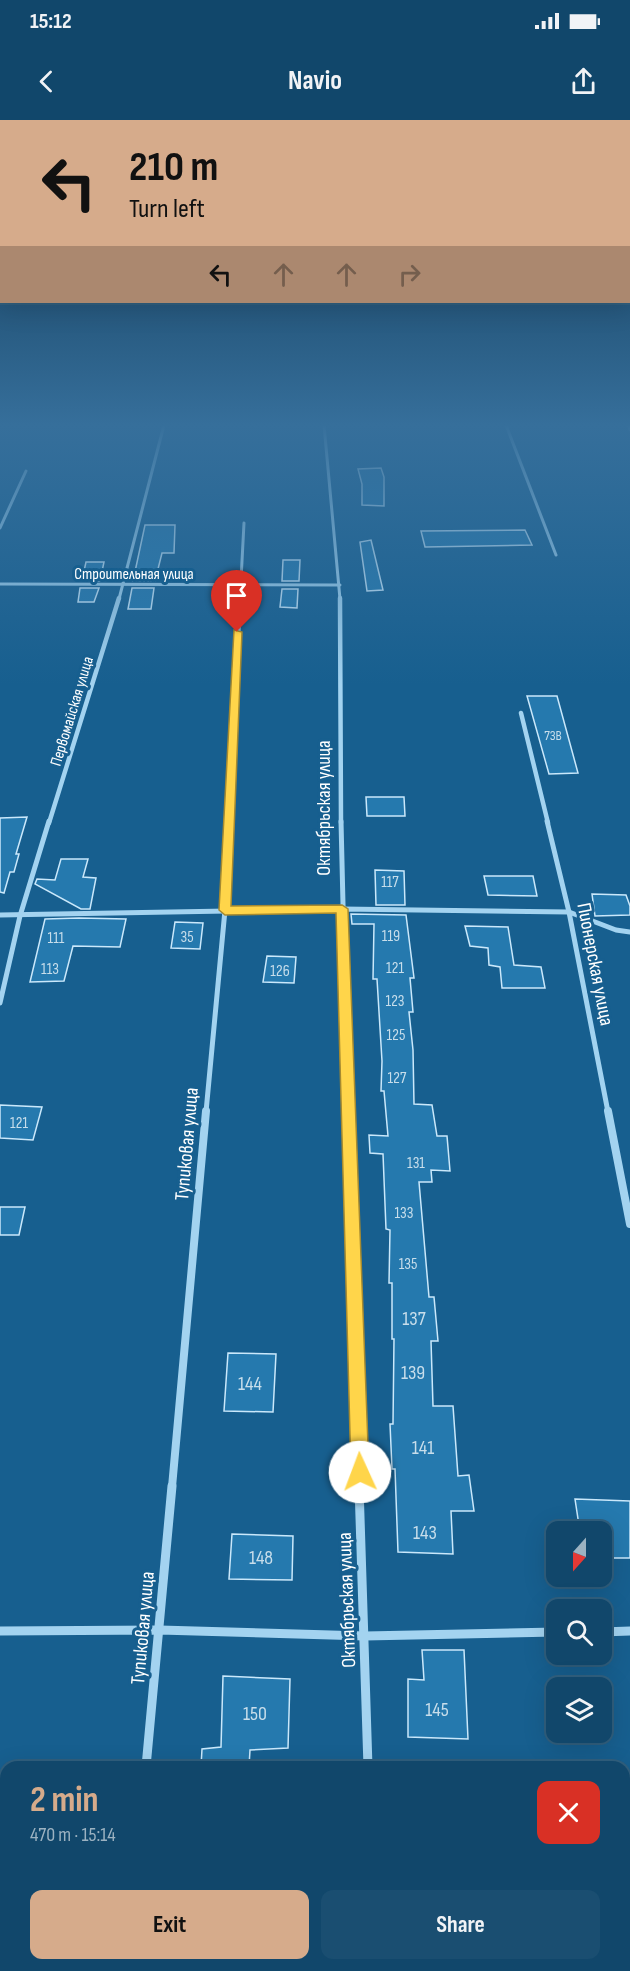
<!DOCTYPE html>
<meta charset="utf-8">
<style>
body{margin:0;font-family:"Sofia Sans Condensed",sans-serif;background:#1a4e71;color:#f1f3f6;height:100vh;display:flex;flex-direction:column;font-size:22px;white-space:nowrap}
*{box-sizing:border-box;margin:0}
p{font-size:20px;color:#9cb2c1}
.icon{flex:none;width:33px;height:33px;fill:none;stroke:currentColor;stroke-width:2;stroke-linecap:round;stroke-linejoin:round}
.map{position:relative;flex:1;overflow:hidden}
.drawer{position:absolute;left:0px;top:1641px;width:630px;height:210px;display:flex;flex-direction:column;background:#11476b;border-radius:18px 18px 0 0;box-shadow:0 6px 24px #0002,0 0 0 2px #305f7e}
.drawer>*{flex:none}
.hud{position:absolute;left:0px;top:0px;width:630px;height:183px;box-shadow:0 6px 24px #0002,0 0 0 2px #305f7e;background:#d6ab8b;color:#111;overflow:hidden}
.needle{width:39px;rotate:201deg}
.buttons{position:absolute;left:546px;top:1401px;display:grid;gap:12px}
.buttons a{display:grid;place-items:center;width:66px;height:66px;border-radius:12px;background:#11476b;box-shadow:0 6px 24px #0002,0 0 0 2px #305f7e;font-size:30px}
.pin{position:absolute;display:grid;place-items:center;width:51px;height:51px;color:#fff;margin:-62px -26px;border-radius:50% 50% 50% 0;rotate:-45deg;box-shadow:0 0 6px #0007}
.pin .icon{rotate:45deg}
.me{position:absolute;width:66px;margin:-33px;rotate:358deg;stroke-linejoin:round;filter:drop-shadow(0 0 4px #0008)}
.turn{display:flex;align-items:center;gap:21px;height:126px;padding:0 30px;font-size:27px}
.turn .icon{width:78px;height:78px;stroke-width:2.5}
.turn b{display:block;font-size:42px;line-height:51px}
.lanes{display:flex;align-items:center;height:57px;padding:0 30px;background:#0003;justify-content:center;gap:30px;direction:ltr}
.lanes .off{opacity:.35}
.round{display:grid;place-items:center;flex:none;width:63px;height:63px;border-radius:12px;background:#1a4e71}
.summary{display:flex;align-items:center;justify-content:space-between;height:102px;padding:0 30px}
h1{font-size:36px;font-weight:700;line-height:45px;color:#d6ab8b}
.cta{display:flex;gap:12px;margin-top:auto;padding:12px 30px}
.cta a{flex:1;height:69px;border-radius:12px;background:#d6ab8b;color:#111;font-size:24px;font-weight:700;line-height:69px;text-align:center}
.cta a+a{background:#1a4e71;color:#f1f3f6}
.status{display:flex;justify-content:space-between;align-items:center;height:42px;padding:0 30px;background:#11476b;direction:ltr}
.status svg{height:16px;fill:currentColor}
header{display:flex;justify-content:space-between;align-items:center;height:78px;padding:0 30px;background:#11476b;font-size:27px;font-weight:700}
.map>svg:first-child{display:block}
</style>
<div class="status"><b>15:12</b><svg viewBox="0 0 49 12"><path d="M0 12V9h3v3zM5 12V6h3v6zM10 12V3h3v9zM15 12V0h3v12zM26 1h20v11H26zM47 4h2v5h-2z"/></svg></div>
<header><svg class="icon" aria-label="back" viewBox="0 0 24 24"><path d="M15 5l-7 7 7 7"/></svg>Navio<svg class="icon" aria-label="share" viewBox="0 0 24 24"><path d="M12 15V3M7 8l5-5 5 5M5 13v7h14v-7"/></svg></header>
<div class="map">
<svg width="630" height="1851" viewBox="0 0 630 1851">
<rect width="100%" height="100%" fill="#175f8f"/>
<g fill="#2579ae" stroke="#cae8fb" stroke-width="1.5">
<path d="M381,348L384,357V386L362,385V364L358,349Z"/>
<path d="M145,405H175L174,433H162L155,461H133Z"/>
<path d="M525,410L532,425L425,427L421,411Z"/>
<path d="M371,420L383,470L367,471L360,422Z"/>
<path d="M283,440H300L299,461H282Z"/>
<path d="M86,442H104L100,461L82,460Z"/>
<path d="M80,468H99L94,482H78Z"/>
<path d="M132,468H154L151,489H128Z"/>
<path d="M282,469H298L297,488L280,487Z"/>
<path d="M527,576H557L578,653L549,654Z"/>
<path d="M366,677H404L405,696H367Z"/>
<path d="M27,697L16,734H19L14,752H10L4,773L0,772V698Z"/>
<path d="M61,739H88L83,757L96,758L90,789H81L35,764L37,759L55,760Z"/>
<path d="M375,750L404,751L405,785H376Z"/>
<path d="M484,756H533L537,776L488,775Z"/>
<path d="M592,774L626,775L630,786V795L595,796Z"/>
<path d="M351,794L406,795L414,858H410L413,892H409L413,930L414,984L432,985L437,1016H447L450,1051L431,1050L432,1062H419L429,1177H434L438,1221H431L433,1286H453L458,1356L469,1355L474,1391H451L453,1434L398,1432L395,1349H392L390,1304H393L394,1219H392V1163H389L390,1110L386,1109L383,1034L370,1033L369,1015L388,1016L384,971H381L382,941L377,859H373L374,804H352Z"/>
<path d="M45,799L79,798L126,799L120,827L73,826L64,861L30,862Z"/>
<path d="M175,802L203,803L200,829L171,828Z"/>
<path d="M465,806L508,807L514,845L541,847L545,868H502L500,847L489,845L488,828L470,826Z"/>
<path d="M267,836L296,837L294,863L263,862Z"/>
<path d="M0,985L42,987L33,1020L0,1018Z"/>
<path d="M0,1087H25L19,1115H0Z"/>
<path d="M228,1233L276,1234L273,1292L224,1291Z"/>
<path d="M575,1379L630,1381V1438H602V1412H580Z"/>
<path d="M232,1414L293,1416L292,1460L229,1459Z"/>
<path d="M422,1530H464L468,1619L408,1617V1559L424,1560Z"/>
<path d="M223,1556L290,1559L288,1628L250,1630L249,1647H201L202,1629L221,1627Z"/>
</g>
<g fill="none" stroke-linecap="round" stroke-linejoin="round">
<g stroke="#a3d3f0" stroke-width="3">
<path d="M324,305L340,479"/>
<path d="M506,305L556,435"/>
<path d="M628,305L630,310"/>
<path d="M0,408L26,351"/>
<path d="M0,464L340,465"/>
<path d="M119,479L164,305"/>
<path d="M240,479L244,403"/>
</g>
<g stroke="#a3d3f0" stroke-width="4.5">
<path d="M340,478L341,703"/>
<path d="M521,593L548,703"/>
<path d="M49,703L119,478"/>
<path d="M229,703L240,478"/>
</g>
<g stroke="#a3d3f0" stroke-width="5">
<path d="M341,701L348,992"/>
<path d="M547,701L569,792L608,992"/>
<path d="M0,795L342,789L569,792L616,810L630,812"/>
<path d="M0,883L20,796L49,701"/>
<path d="M206,992L225,790L229,701"/>
</g>
<g stroke="#a3d3f0" stroke-width="8">
<path d="M348,991L360,1367"/>
<path d="M608,991L630,1104"/>
<path d="M172,1367L206,991"/>
</g>
<g stroke="#a3d3f0" stroke-width="9">
<path d="M359,1366L368,1647"/>
<path d="M0,1511L160,1510L365,1516L556,1512"/>
<path d="M602,1512L630,1511"/>
<path d="M146,1647L172,1366"/>
<path d="M373,1845V1851"/>
<path d="M126,1851L127,1845"/>
</g>
</g>
<linearGradient id="sky" x2="0" y2="1"><stop stop-color="#0d344f"/><stop offset="0.54" stop-color="#366f9b"/><stop offset="1" stop-color="#366f9b" stop-opacity="0"/></linearGradient>
<rect width="630" height="565" fill="url(#sky)"/>
<path fill="#ffd54a" stroke="#a68a30" stroke-width="1.5" d="M234,510L242,512L231,786L342,785L348,789L369,1352L366,1358L360,1361L353,1358L351,1352L336,793L225,795L219,790Z"/>
<g text-anchor="middle" stroke-width="6" stroke-linejoin="round" paint-order="stroke">
<g font-size="14" fill="#c8deeb">
<text x="553" y="620">73В</text>
</g>
<g font-size="16" fill="#fff" stroke="#175f8f">
<text x="134" y="459">Строительная улица</text>
<text transform="translate(71 591) rotate(-73)" y="6">Первомайская улица</text>
</g>
<g font-size="16" fill="#c8deeb">
<text x="390" y="767">117</text>
<text x="391" y="821">119</text>
<text x="187" y="822">35</text>
<text x="56" y="823">111</text>
<text x="395" y="853">121</text>
<text x="50" y="854">113</text>
<text x="280" y="856">126</text>
<text x="395" y="886">123</text>
<text x="396" y="920">125</text>
<text x="397" y="963">127</text>
<text x="19" y="1008">121</text>
<text x="416" y="1048">131</text>
<text x="404" y="1098">133</text>
<text x="408" y="1149">135</text>
</g>
<g font-size="20" fill="#fff" stroke="#175f8f">
<text transform="translate(323 688) rotate(-90)" y="7">Октябрьская улица</text>
<text transform="translate(596 844) rotate(79)" y="7">Пионерская улица</text>
<text transform="translate(186 1024) rotate(-85)" y="7">Тупиковая улица</text>
<text transform="translate(346 1480) rotate(-92)" y="7">Октябрьская улица</text>
<text transform="translate(142 1508) rotate(-85)" y="7">Тупиковая улица</text>
</g>
<g font-size="20" fill="#c8deeb">
<text x="414" y="1205">137</text>
<text x="413" y="1259">139</text>
<text x="250" y="1270">144</text>
<text x="423" y="1334">141</text>
<text x="425" y="1419">143</text>
<text x="261" y="1444">148</text>
<text x="437" y="1596">145</text>
<text x="255" y="1600">150</text>
</g>
</g>
</svg>
<div class="buttons">
<a><svg class="needle" viewBox="-14 -14 28 28"><path d="M0-13l5 13h-10z" fill="#e53935"/><path d="M0 13l5-13h-10z" fill="#9cb2c1"/></svg></a>
<a><svg class="icon" aria-label="search" viewBox="0 0 24 24"><circle cx="10" cy="10" r="6"/><path d="M15 15l6 6"/></svg></a>
<a><svg class="icon" aria-label="layers" viewBox="0 0 24 24"><path d="M12 4l9 5-9 5-9-5zM3 14l9 5 9-5"/></svg></a>
</div>
<div class="pin" style="left:237px;top:512px;background:#d93025"><svg class="icon" aria-label="arrive" viewBox="0 0 24 24"><path d="M6 21V4h12l-3 4 3 4H6"/></svg></div>
<svg class="me" style="left:360px;top:1352px" viewBox="-20 -20 40 40"><circle r="19" fill="#fff"/><path d="M0-13L10 11 0 6-10 11z" fill="#ffd54a"/></svg>
<div class="hud">
<div class="turn"><svg class="icon" aria-label="left" viewBox="0 0 24 24"><path d="M17 20v-9H6M10 6l-5 5 5 5"/></svg><div><b>210 m</b>Turn left</div></div>
<div class="lanes"><svg class="icon" aria-label="left" viewBox="0 0 24 24"><path d="M17 20v-9H6M10 6l-5 5 5 5"/></svg><svg class="icon off" aria-label="ahead" viewBox="0 0 24 24"><path d="M12 20V5M6 11l6-6 6 6"/></svg><svg class="icon off" aria-label="ahead" viewBox="0 0 24 24"><path d="M12 20V5M6 11l6-6 6 6"/></svg><svg class="icon off" aria-label="right" viewBox="0 0 24 24"><path d="M7 20v-9h11M14 6l5 5-5 5"/></svg></div>
</div>
<section class="drawer">
<div class="summary"><div><h1>2 min</h1><p>470 m · 15:14</p></div><a class="round" style="background:#d93025;color:#fff"><svg class="icon" aria-label="close" viewBox="0 0 24 24"><path d="M6 6l12 12M18 6L6 18"/></svg></a></div>
<div class="cta"><a>Exit</a><a>Share</a></div>
</section>
</div>
